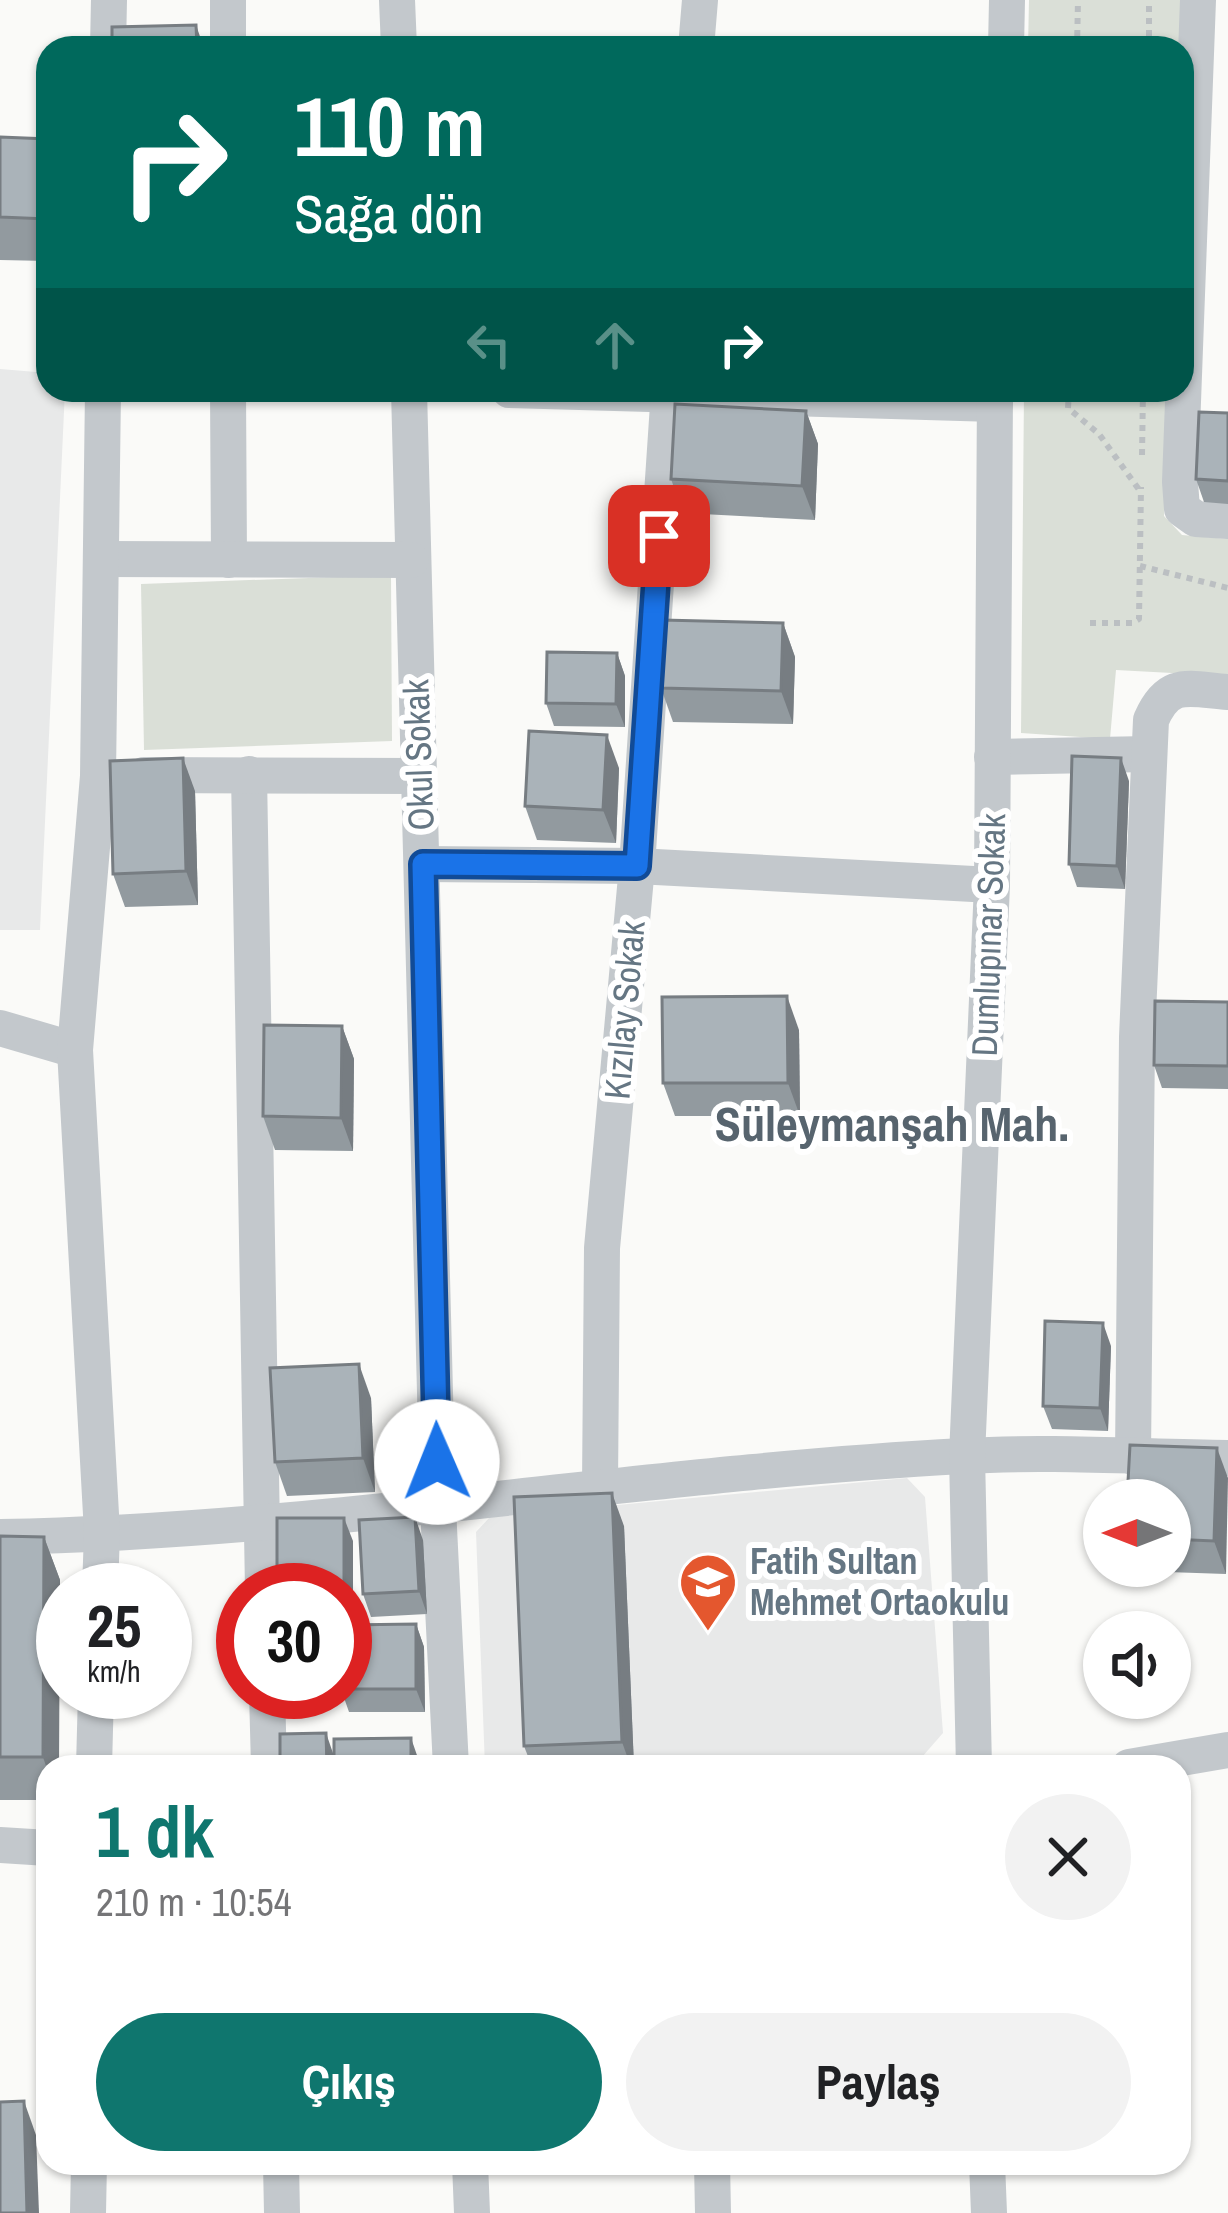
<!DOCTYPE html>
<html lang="tr">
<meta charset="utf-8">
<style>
body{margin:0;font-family:"Archivo Narrow",sans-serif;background:#f2f2f2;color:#202124;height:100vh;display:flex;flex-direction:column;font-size:45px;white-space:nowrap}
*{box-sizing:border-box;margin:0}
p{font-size:39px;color:#757577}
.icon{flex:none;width:66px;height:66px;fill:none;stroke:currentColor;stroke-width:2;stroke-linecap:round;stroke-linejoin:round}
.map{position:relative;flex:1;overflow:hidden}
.side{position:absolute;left:36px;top:1755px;width:1155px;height:420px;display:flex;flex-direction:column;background:#fff;border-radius:36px;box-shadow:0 3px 9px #0004}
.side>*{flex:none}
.top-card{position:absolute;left:36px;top:36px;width:1158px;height:366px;border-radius:36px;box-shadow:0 3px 9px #0004;background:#00695c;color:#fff;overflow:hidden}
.needle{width:78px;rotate:270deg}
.controls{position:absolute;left:1083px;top:1479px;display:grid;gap:24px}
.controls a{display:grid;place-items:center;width:108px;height:108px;border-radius:50%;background:#fff;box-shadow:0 3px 9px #0004;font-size:60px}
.speed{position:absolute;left:36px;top:1563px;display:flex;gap:24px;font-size:60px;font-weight:700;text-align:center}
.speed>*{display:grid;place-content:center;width:156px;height:156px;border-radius:50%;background:#fff;box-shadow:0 3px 9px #0004;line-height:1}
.speed small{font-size:30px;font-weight:400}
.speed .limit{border:18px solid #d22;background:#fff;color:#111}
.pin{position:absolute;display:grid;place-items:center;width:102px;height:102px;color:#fff;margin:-51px;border-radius:24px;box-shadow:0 6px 18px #0006}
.me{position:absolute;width:132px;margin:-66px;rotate:359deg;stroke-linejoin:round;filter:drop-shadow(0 0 9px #0008)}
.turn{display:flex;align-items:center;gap:42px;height:252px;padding:0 60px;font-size:54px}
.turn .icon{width:156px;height:156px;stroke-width:2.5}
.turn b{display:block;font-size:84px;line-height:102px}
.lanes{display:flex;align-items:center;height:114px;padding:0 60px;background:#0003;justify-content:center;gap:60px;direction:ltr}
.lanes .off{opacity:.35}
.round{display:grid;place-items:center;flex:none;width:126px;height:126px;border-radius:63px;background:#f2f2f2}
.headline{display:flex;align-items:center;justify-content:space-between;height:204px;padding:0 60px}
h1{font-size:72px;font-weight:700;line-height:90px;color:#0f766e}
.button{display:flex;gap:24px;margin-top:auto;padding:24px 60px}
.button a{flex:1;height:138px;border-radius:72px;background:#0f766e;color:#fff;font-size:48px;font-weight:700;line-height:138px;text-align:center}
.button a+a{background:#f2f2f2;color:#202124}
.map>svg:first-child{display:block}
</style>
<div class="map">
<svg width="1228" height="2213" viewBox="0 0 1228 2213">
<rect width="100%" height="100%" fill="#fafaf8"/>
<g fill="#e8e9e9">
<path d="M0,369L48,373V390H65L40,930H0Z"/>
<path d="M907,1478L925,1497L943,1733L915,1765L485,1767L476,1532L490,1517Z"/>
</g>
<g fill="#dadfd7">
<path d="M1029,0H1181L1179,48H1028Z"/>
<path d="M1024,390H1168L1164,516L1182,535L1228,539V676L1116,670L1110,739L1021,733Z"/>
<path d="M391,575L392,741L144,750L141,584Z"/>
</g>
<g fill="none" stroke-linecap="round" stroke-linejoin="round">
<g stroke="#bbbfc2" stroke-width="6" stroke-dasharray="6 6" stroke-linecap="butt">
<path d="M1077,48L1078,0"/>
<path d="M1149,48V0"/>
<path d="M1069,390L1068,408L1099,434L1140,491"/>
<path d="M1142,455L1143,390"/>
<path d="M1140,566L1228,588"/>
<path d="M1090,623H1132L1139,619L1141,487"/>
</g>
<g stroke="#c3c8cc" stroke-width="36">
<path d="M228,0V48"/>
<path d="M397,0L399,48"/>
<path d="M1198,0L1180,482L1182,509L1196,519L1228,521"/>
<path d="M108,48L109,0"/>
<path d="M696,48L700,0"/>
<path d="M1006,48L1007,0"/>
<path d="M228,390L229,560"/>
<path d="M409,390L438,1508L451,1767"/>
<path d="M509,390L995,404"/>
<path d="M101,559L411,560"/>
<path d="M992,757L1149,754"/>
<path d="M249,774L263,1590"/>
<path d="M144,775L417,776"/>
<path d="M423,864L637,866L992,885"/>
<path d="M0,1028L75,1050"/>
<path d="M1133,1457L1137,1037L1151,720C1169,679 1188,689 1228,692"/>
<path d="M600,1486L602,1248L637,866L669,390"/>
<path d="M0,1537C323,1531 641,1473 963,1456C1051,1451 1140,1457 1228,1458"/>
<path d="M100,1590L102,1532L75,1050L98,776L103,390"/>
<path d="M267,1692L269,1767"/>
<path d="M94,1767L96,1692"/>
<path d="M974,1767L967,1456L992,885L995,390"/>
<path d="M1129,1767L1228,1750"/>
<path d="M0,1845L48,1848"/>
<path d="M281,2163L282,2213"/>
<path d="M470,2163L472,2213"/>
<path d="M712,2163L713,2213"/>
<path d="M987,2163L989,2213"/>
<path d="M88,2213L89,2163"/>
</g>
</g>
<g fill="#929a9f">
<path d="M0,137L48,139V261L0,260Z"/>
<path d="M806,411L818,444L815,520L683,513L671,479Z"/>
<path d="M1228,413V504L1204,502L1196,479Z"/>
<path d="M783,623L795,657L793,724L673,722L661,688Z"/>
<path d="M617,653L625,676V727L554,726L546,703Z"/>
<path d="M619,768L616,843L537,840L525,806Z"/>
<path d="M1129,781L1125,889L1077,887L1069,864Z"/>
<path d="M195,791L198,905L125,907L113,874Z"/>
<path d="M1228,1002V1089L1162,1088L1154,1065Z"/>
<path d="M342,1026L354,1059L353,1151L275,1150L263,1116Z"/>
<path d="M799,1030L800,1116H675L663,1083Z"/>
<path d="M1111,1346L1108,1431L1052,1429L1043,1406Z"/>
<path d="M371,1398L375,1492L287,1496L275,1462Z"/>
<path d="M1217,1448L1226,1574L1138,1571L1136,1566H1170V1500Z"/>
<path d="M624,1526L634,1767H532L524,1746Z"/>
<path d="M0,1536L44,1537L60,1580L48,1767V1800H0Z"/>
<path d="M423,1540L427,1614L371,1617L363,1594Z"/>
<path d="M353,1541V1624H345V1590Z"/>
<path d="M416,1624L424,1647L425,1712H349L342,1692H345V1625Z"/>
</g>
<g fill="#777d82">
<path d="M196,25L204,48H197Z"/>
<path d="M806,411L818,444L815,520L802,486Z"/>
<path d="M783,623L795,657L793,724L781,691Z"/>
<path d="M617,653L625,676V727L616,704Z"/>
<path d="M607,735L619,768L616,843L603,810Z"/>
<path d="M183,758L195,791L198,905L186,871Z"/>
<path d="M1121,758L1129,781L1125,889L1117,866Z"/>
<path d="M787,996L799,1030L800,1116L788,1083Z"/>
<path d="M342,1026L354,1059L353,1151L341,1118Z"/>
<path d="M1103,1323L1111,1346L1108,1431L1100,1408Z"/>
<path d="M359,1364L371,1398L375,1492L363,1458Z"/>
<path d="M1217,1448L1228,1478L1226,1574L1214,1541Z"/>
<path d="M612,1493L624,1526L634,1767H631L622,1742Z"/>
<path d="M415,1517L423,1540L427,1614L419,1591Z"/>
<path d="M344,1518L353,1541V1624L345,1602Z"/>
<path d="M44,1537L60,1580L59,1767H48V1772L43,1757Z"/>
<path d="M416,1624L424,1647L425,1712L416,1689Z"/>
<path d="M326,1733L334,1756L335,1767H327Z"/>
<path d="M411,1738L419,1761V1767H411Z"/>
<path d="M24,2101L36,2135L39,2213H27Z"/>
</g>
<g fill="#aab3b9" stroke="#777d82" stroke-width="3">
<path d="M196,25L197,48H112V27Z"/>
<path d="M0,137L48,139V219L0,217Z"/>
<path d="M675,404L806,411L802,486L671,479Z"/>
<path d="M1199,412L1228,413V481L1196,479Z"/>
<path d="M662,620L783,623L781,691L661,688Z"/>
<path d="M547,652L617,653L616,704L546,703Z"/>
<path d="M529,731L607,735L603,810L525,806Z"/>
<path d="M1072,756L1121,758L1117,866L1069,864Z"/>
<path d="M183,758L186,871L113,874L110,761Z"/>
<path d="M787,996L788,1083H663L662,997Z"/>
<path d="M1155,1001L1228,1002V1066L1154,1065Z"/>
<path d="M264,1025L342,1026L341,1118L263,1116Z"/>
<path d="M1045,1321L1103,1323L1100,1408L1043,1406Z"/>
<path d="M359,1364L363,1458L275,1462L270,1368Z"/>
<path d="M1130,1445L1217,1448L1214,1541L1170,1539V1500H1127Z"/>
<path d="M612,1493L622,1742L524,1746L514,1497Z"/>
<path d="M415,1517L419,1591L363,1594L359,1520Z"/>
<rect x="277" y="1518" width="67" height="72"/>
<path d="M0,1536L44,1537L43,1757H0Z"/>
<path d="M416,1624V1689H345V1625Z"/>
<path d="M326,1733L327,1767H280V1734Z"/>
<path d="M411,1738V1767H334V1739Z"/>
<path d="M24,2101L27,2213H0V2102Z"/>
</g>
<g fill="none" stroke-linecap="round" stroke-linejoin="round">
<defs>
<path id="route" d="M437,1462L423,864L637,866L659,536"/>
</defs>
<use href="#route" stroke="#114b97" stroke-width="30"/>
<use href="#route" stroke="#1a73e8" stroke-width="21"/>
</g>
<defs>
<symbol id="school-pin" viewBox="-11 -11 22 30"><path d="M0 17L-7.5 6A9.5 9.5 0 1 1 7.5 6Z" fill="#e4572e" stroke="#fff"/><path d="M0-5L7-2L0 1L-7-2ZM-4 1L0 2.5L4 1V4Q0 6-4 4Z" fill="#fff"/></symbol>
</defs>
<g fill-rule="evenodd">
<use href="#school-pin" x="675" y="1549" width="66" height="90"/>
</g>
<g text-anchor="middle" stroke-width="12" stroke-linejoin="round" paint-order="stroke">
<g font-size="36" fill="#657683" stroke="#fff">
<text transform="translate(418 755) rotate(-92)" y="13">Okul Sokak</text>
<text transform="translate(988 935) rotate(-88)" y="13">Dumlupınar Sokak</text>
<text transform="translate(624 1010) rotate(-85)" y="13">Kızılay Sokak</text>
</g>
<g font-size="36" font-weight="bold" fill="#657683" stroke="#fff" text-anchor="start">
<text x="750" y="1574">Fatih Sultan<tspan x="750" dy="41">Mehmet Ortaokulu</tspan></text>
</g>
<g font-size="48" font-weight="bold" fill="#57646e" stroke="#fff">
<text x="892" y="1141">Süleymanşah Mah.</text>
</g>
</g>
</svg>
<div class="controls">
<a><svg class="needle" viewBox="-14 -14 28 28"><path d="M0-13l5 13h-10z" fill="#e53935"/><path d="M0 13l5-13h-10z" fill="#757577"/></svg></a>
<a><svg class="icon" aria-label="sound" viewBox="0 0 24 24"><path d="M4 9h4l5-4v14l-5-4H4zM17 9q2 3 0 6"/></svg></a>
</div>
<div class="speed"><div>25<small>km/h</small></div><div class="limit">30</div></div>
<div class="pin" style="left:659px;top:536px;background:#d93025"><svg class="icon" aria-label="arrive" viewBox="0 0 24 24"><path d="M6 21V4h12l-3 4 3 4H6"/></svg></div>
<svg class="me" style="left:437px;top:1462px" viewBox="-20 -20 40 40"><circle r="19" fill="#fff"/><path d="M0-13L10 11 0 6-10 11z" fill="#1a73e8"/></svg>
<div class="top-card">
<div class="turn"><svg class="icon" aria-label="right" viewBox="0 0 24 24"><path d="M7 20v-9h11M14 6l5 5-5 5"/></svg><div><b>110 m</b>Sağa dön</div></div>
<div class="lanes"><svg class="icon off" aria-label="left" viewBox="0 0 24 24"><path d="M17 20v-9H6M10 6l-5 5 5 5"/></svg><svg class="icon off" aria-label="ahead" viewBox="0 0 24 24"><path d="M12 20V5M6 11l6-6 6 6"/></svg><svg class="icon" aria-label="right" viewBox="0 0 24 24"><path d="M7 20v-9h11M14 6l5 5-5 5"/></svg></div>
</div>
<section class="side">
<div class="headline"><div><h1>1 dk</h1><p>210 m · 10:54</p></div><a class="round"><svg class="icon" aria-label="close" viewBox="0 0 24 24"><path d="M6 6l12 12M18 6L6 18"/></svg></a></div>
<div class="button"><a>Çıkış</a><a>Paylaş</a></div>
</section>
</div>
